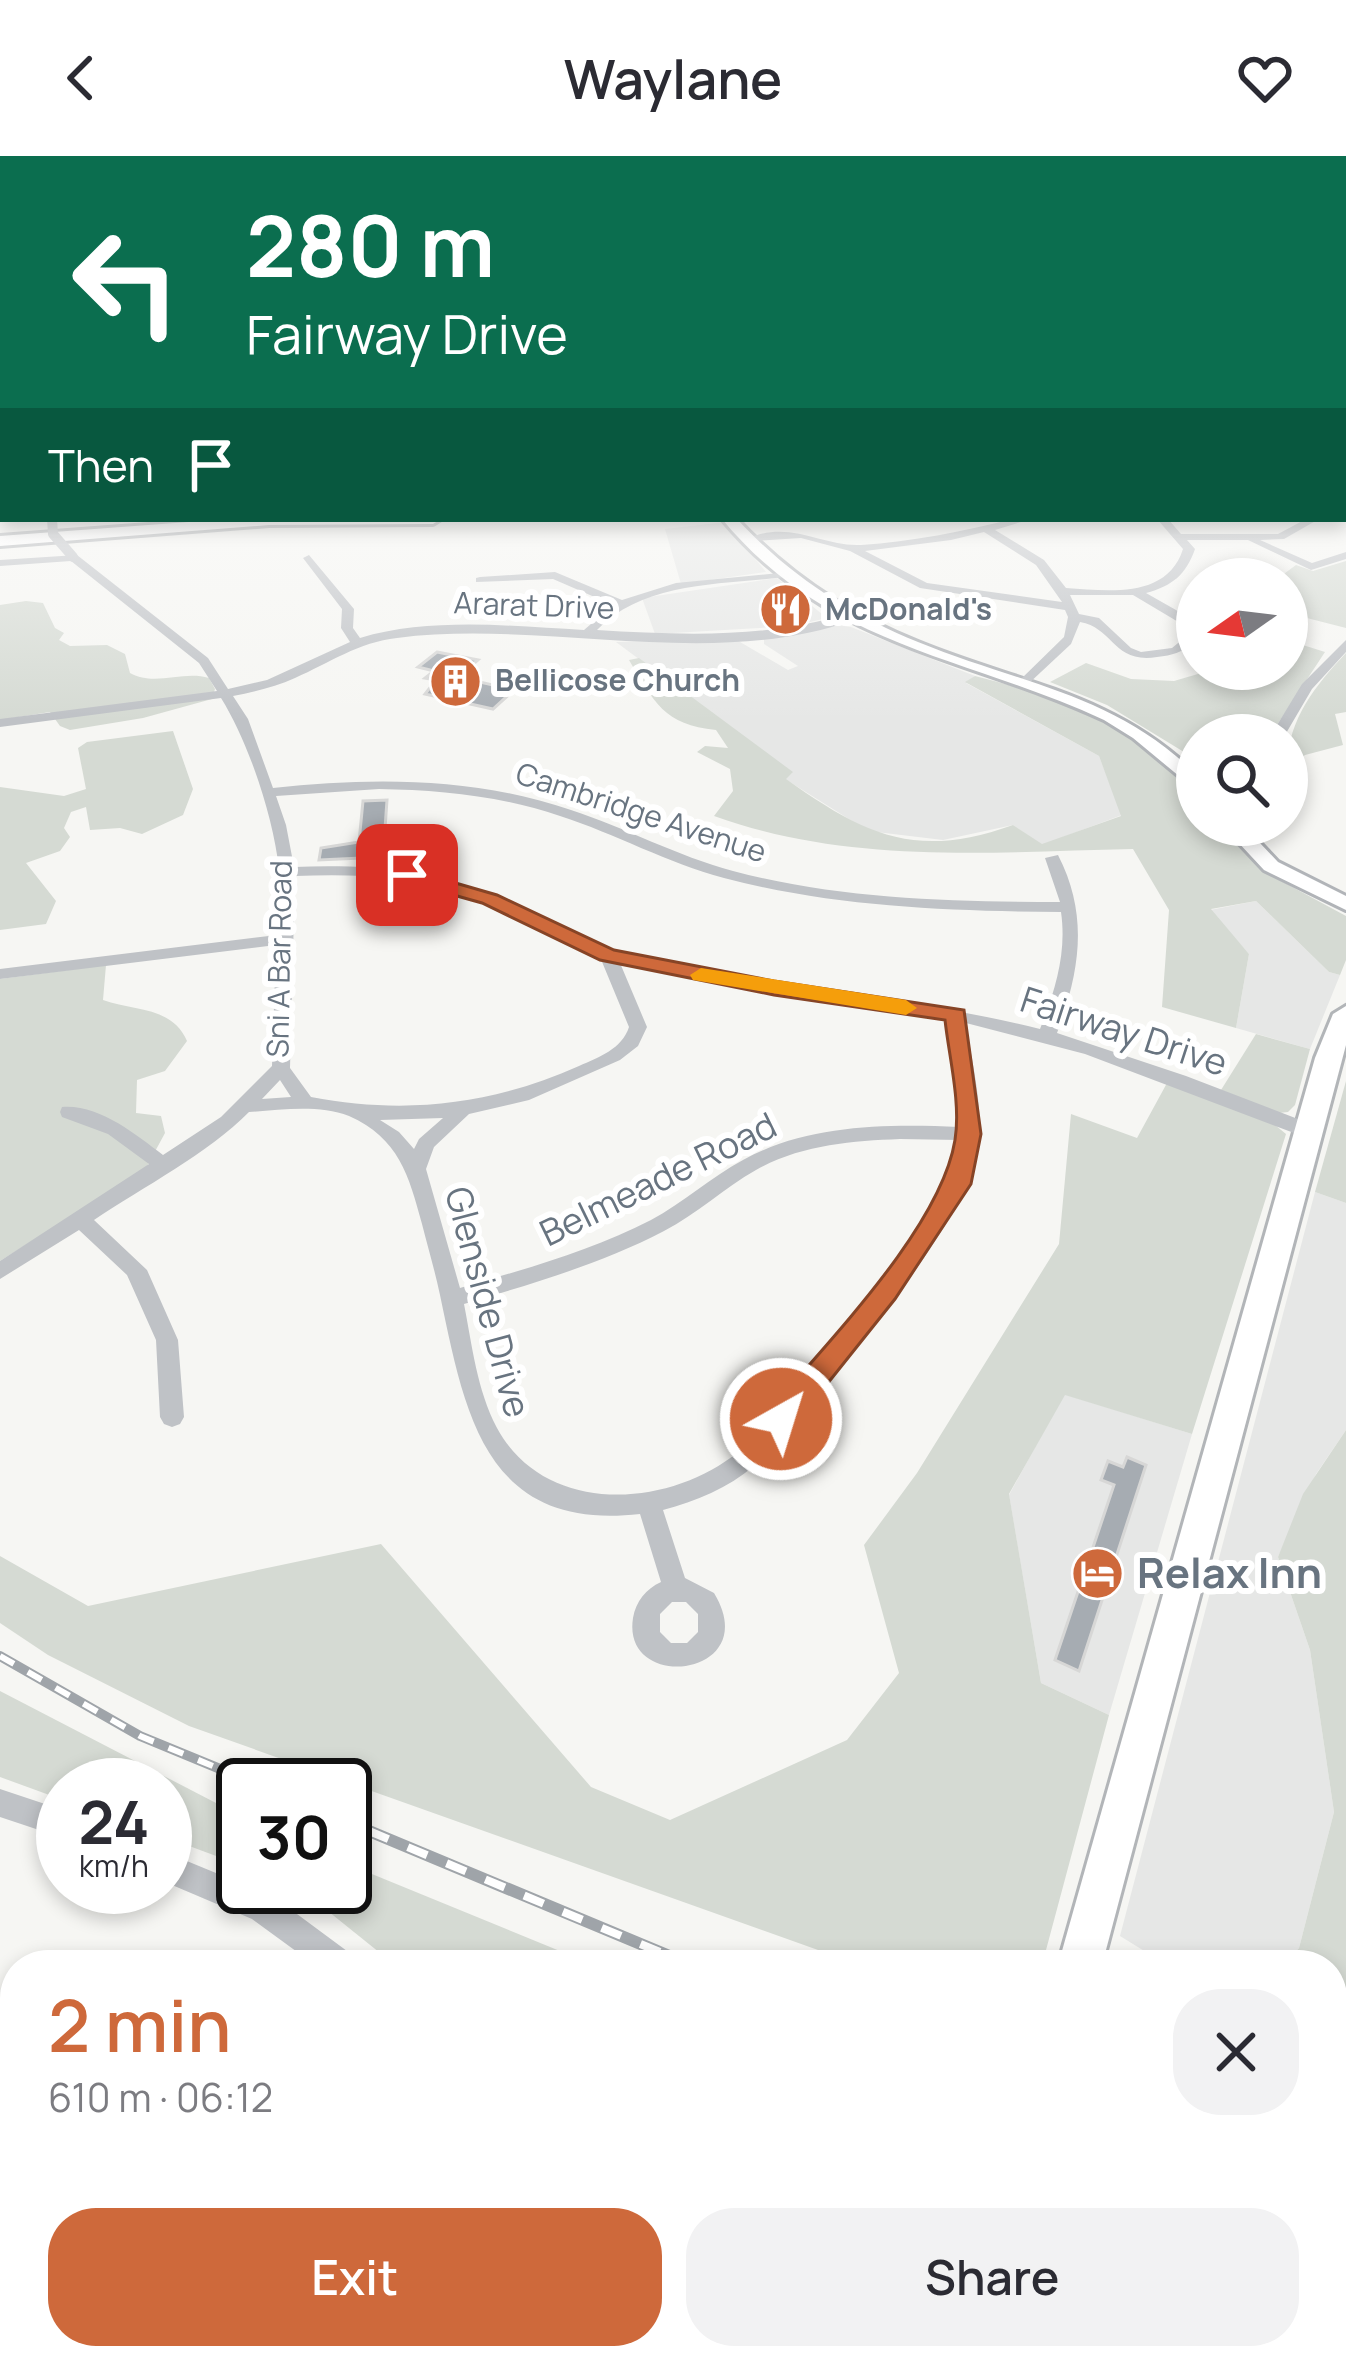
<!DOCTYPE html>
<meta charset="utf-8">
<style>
body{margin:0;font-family:Manrope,sans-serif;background:#f2f2f3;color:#2b2b33;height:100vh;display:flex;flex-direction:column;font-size:45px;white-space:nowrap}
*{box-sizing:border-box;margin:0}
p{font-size:39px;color:#7c7c81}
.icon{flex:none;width:66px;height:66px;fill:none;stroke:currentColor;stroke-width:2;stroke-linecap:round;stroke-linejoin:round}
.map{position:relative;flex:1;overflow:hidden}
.panel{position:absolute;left:0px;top:1794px;width:1347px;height:420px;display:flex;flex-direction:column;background:#fff;border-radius:48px 48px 0 0;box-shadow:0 6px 18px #0003}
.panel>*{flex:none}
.hud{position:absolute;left:0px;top:0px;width:1347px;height:366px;box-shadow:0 6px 18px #0003;background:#0b6e4f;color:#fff;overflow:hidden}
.needle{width:78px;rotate:256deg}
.tools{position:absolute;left:1176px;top:402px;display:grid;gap:24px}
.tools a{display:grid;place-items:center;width:132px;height:132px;border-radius:50%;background:#fff;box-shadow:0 6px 18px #0003;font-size:60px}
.speed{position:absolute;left:36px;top:1602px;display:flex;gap:24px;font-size:60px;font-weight:700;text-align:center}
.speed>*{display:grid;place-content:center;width:156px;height:156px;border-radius:50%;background:#fff;box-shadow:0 6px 18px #0003;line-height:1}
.speed small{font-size:30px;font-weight:400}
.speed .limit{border:6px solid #111;border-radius:18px;background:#fff;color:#111}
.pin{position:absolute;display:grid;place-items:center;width:102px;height:102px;color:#fff;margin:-51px;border-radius:24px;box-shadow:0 6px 18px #0006}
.me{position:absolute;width:132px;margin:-66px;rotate:39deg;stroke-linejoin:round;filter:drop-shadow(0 0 9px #0008)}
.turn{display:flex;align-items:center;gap:42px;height:252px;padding:0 48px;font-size:54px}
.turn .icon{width:156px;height:156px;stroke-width:2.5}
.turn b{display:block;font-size:84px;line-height:102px}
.then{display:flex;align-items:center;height:114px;padding:0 48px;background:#0003;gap:24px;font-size:45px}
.round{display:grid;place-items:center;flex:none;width:126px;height:126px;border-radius:48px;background:#f2f2f3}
.headline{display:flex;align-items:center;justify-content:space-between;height:204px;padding:0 48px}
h1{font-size:72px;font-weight:600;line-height:90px;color:#ce693b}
.button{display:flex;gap:24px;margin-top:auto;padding:24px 48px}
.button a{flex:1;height:138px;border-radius:48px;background:#ce693b;color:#fff;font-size:48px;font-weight:600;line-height:138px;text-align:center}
.button a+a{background:#f2f2f3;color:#2b2b33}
header{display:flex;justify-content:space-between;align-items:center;height:156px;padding:0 48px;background:#fff;font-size:54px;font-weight:600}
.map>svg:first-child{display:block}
</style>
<header><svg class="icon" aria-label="back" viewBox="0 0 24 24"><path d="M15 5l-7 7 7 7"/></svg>Waylane<svg class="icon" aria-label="heart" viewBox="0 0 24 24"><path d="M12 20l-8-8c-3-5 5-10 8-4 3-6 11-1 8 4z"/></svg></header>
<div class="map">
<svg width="1346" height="2214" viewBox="0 0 1346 2214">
<rect width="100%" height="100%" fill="#f6f6f3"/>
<g fill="#e6e7e6">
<path d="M725,366L766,416L681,428L665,373Z"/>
<path d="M777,422L827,462L793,470L655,478L642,442Z"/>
<path d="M837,469L851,471L975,520L966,527L1099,600L1122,659L1042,689L1013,669L943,684L868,675L785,623L792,617L616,486L735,483L788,514L798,510L764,488V482Z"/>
<path d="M1256,745L1329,816L1340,819L1310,893L1236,872L1249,798L1210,754Z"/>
<path d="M1315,1036L1346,1047V1274L1316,1318L1278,1401L1310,1494L1334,1656L1299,1792L1284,1809H1167L1120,1780Z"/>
<path d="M1064,1238L1192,1278L1109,1559L1041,1527L1009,1339Z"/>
<path d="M805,2199H916L911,2214H802Z"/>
<path d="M1001,2199H1113L1124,2214H996Z"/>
</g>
<g fill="#d5dad3">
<path d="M1346,405V472L1303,461L1287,474V423H1277L1296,409L1313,415Z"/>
<path d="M26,445L43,447L55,472L64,477L59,484L70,490L107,489L125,498L130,517C155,531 183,514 209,522L215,533L212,543L143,562L70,574L60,570L50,556L0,564V449Z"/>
<path d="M1287,484L1325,496L1273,575L1267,579H1197V604L1107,549L1050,526L1086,507L1131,523L1174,525L1215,513H1287Z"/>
<path d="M1346,497V556L1335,558L1343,589L1305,599L1287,613C1287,565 1314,531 1346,497Z"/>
<path d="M639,502L793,616L786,623C865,679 916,704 1013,669L1042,688L1121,660L1099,600L965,526L975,520C1045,538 1197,580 1197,669H1218L1268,718L1346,760V804L1340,819L1329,816L1256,745L1211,753L1249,798L1236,872L1162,851L1169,754L1133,693C992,696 849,709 714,660L733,635L730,613L697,596L705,590L728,592L716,574C664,569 654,546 629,504Z"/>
<path d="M173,575L193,633L183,659L142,678L120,672L90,674L86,651L71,656L64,672L70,681L60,695L26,707L56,745L46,768L0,774V631L64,640L86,633L78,592L87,586Z"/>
<path d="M106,809L103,844C133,855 172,850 187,885L165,915L137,924L136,957L161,960L165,977L145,1014L0,1105V823Z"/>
<path d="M1256,878L1310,893L1295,949L1288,956L1279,957L1221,934Z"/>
<path d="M1346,925V1047L1315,1036Z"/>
<path d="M1167,927L1275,969L1286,978L1192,1278L1065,1239L1009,1338L1041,1527L1109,1559L1042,1809H860L189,1570L48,1499L0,1467V1400L88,1450L381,1388L591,1631L670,1664L847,1584L899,1517L864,1389L917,1317L1059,1088L1071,958L1137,982Z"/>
<path d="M1346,1274V2214H1124L1113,2199H1332V1809H1284L1299,1792L1334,1656L1310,1494L1278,1401L1303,1338Z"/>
<path d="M0,1535L243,1661V1710L165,1681V1629H63V1644L0,1621Z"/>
<path d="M345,1707L594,1809H395L298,1731H345Z"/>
<path d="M406,2199H805L802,2214H395Z"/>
</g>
<g fill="#a6acb2" stroke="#d7d7d6" stroke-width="3">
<path d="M437,496L478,504L458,521L514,534L493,553L425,538L436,524L425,522L434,515L418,511Z"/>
<path d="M387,644L383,701L319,704L321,692L359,686L363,645Z"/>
<path d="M1127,1301L1146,1309L1079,1515L1055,1504L1114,1329L1101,1324L1108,1305L1123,1311Z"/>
</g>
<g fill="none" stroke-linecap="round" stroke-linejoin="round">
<defs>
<g id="major">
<path d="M722,363H737C788,418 848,458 918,486C1020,528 1114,537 1197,619V635L1133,582L1104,564C964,499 829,492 722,363Z"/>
<path d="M1222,669H1243L1278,706L1346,740V754L1264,714Z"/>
</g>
<g id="highway">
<rect x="1344" y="269" width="2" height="8"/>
<path d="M229,363H441L433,368L269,369L0,390V380Z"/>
<path d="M1346,850V889L1102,1809H1058L1315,902L1333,858Z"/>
<path d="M928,2199H980L975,2214H923Z"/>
</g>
</defs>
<use href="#major" stroke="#b1b4b8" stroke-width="6"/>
<use href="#highway" stroke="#b2b5b8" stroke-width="6"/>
<g fill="#bfc2c6" fill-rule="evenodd">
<rect x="0" y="264" width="3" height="6"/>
<rect x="1344" y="330" width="2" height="7"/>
<rect x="0" y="332" width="3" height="6"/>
<path d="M1013,363H1031L995,374L1044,404L1066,432C1109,435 1167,443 1183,393L1157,363H1168L1181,378H1278L1306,363H1319L1284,383L1260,384L1312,407L1346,396V403L1311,414L1248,384H1187L1195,393C1186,419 1172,430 1146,437L1190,462L1193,487C1181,497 1173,499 1157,501C1113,508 1114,472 1080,466L1071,488L1026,530L1021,529V523L1064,481L1068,461L1065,454L920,432L850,395L801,382L754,385L749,382C791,364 823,391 861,389C912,386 963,375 1013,363ZM984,376L1036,409L1062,446L927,427L865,395L951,384ZM1070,439H1133L1180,467L1183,483L1172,492L1141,496L1131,492L1099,462L1079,458Z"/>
<path d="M77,399L208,502L228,533L267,524L350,486L341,472L342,453L303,402L309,399L354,453L353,472L360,482C430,461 512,470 584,474L613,449L553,423L476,426V422L480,421L555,416L622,444L676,427L789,416V420L785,421C721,429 644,425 597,474C681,479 767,483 849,457L853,458V464C713,515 543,463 397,482C359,486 329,507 295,522C275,531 254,536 233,540L248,563L273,632C373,621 474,621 571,654C626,672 677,700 733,715C839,743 951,746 1060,746L1045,702L1058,699C1089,759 1080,815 1057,877L1186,920L1316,970L1319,975L1309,982L1302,980L1085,898L966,867C972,910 987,961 975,1004C958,1070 872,1172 828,1227C805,1255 782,1287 754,1310C728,1332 696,1345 663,1354L685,1422L714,1437C765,1521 621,1538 633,1462C636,1445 646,1433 661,1426L640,1358C485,1376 465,1258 440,1139C435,1115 428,1092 422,1068C409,1020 399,982 349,960C318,948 280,954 249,956C209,997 143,1031 94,1064L147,1114L178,1184L184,1261L180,1268L172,1271L164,1268L160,1261L156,1184L127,1119L79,1074L0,1123V1105L149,1008L108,978L62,961L60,956L62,951C99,948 135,978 163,999L221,961L272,910L276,789L0,823V813L277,779C278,757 281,734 279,713C273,660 249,587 221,542L0,571V563L217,535L199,507L71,405L0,410V404ZM379,633C441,634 501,640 560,660C616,678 667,707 724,722C834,751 948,755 1061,756C1067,797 1055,835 1040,873C910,840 774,835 643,803C593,791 548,763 500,742C435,713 364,708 294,711L286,669L276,640ZM295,720C351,718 409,719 463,738C510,755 553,782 600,801L629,871C622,893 599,901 579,910C492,949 405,959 311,941L290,912ZM620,807L720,829L948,863L959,971C888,968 808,968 743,1004C711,1021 683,1047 651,1064C591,1095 525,1113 460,1132L426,1013L434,991L469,958L529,944L620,904L638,890L647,871ZM280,924L291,941L262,943ZM443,962L419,983L414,993L399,976L380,964ZM900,983L959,984C951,1047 891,1115 852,1164C817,1208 782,1260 738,1296C668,1353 545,1360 497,1272C477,1234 472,1189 464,1148C531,1128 601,1108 664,1075C697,1058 724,1032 756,1014C800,989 851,985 900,983ZM672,1446H686L698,1458V1476L687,1487H671L660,1476V1458Z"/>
<path d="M1346,484V496L1312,533L1285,579H1271L1302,528Z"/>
<path d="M0,1633L63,1654V1682L0,1661Z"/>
<path d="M165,1696L274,1741L351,1798L355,1809H315L252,1763L165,1726Z"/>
<path d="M407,2199H443L442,2214H406Z"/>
</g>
<use href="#major" fill="#fff" fill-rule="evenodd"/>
<use href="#highway" fill="#fff" fill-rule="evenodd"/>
<defs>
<g id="rail-far1">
<path d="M0,1500L140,1580L259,1629"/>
<path d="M345,1665L376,1678"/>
</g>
<g id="rail">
<path d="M369,1675L691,1809"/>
<path d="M1332,2056L1346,2061"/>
</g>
</defs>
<use href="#rail-far1" stroke="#9fa4a9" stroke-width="10"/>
<use href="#rail" stroke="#9fa4a9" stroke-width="12"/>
<use href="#rail-far1" stroke="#fff" stroke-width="6" stroke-dasharray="16" stroke-linecap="butt"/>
<use href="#rail" stroke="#fff" stroke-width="8" stroke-dasharray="21" stroke-linecap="butt"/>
<path stroke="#bfc2c6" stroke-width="10" d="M52,363L53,378L73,401"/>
</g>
<linearGradient id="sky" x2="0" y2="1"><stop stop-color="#94b9da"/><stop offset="0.45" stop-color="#fbfbfa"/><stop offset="1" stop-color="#fbfbfa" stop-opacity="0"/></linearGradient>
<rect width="1346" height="565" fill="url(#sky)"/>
<path fill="#ce693b" stroke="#864426" stroke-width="3" d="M407,713L497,739L614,794L774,825L964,854L981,978L971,1028L895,1143L792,1272L781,1276L770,1272L766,1263L770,1254C828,1185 941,1071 955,984C961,947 949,901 945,864L774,839L600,804L482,747L400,724V715Z"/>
<path fill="#f59e0b" d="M701,812L906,844L917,852L906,859L693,824L690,819Z"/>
<defs>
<symbol id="restaurant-disc" viewBox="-11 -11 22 22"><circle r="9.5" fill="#ce693b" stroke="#fff"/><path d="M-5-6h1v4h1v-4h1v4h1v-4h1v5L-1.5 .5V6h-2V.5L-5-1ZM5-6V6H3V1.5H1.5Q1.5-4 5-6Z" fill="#fff"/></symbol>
<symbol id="building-disc" viewBox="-11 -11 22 22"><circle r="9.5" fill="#ce693b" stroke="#fff"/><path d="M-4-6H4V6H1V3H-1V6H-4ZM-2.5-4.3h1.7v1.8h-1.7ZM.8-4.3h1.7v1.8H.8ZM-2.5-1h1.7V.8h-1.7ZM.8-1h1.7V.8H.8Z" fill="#fff"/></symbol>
<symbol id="hotel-disc" viewBox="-11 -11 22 22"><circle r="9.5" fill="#ce693b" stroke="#fff"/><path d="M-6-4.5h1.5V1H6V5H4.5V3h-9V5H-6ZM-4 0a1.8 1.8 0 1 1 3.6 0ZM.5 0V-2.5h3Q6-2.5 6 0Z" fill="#fff"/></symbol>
</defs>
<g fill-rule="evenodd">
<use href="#restaurant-disc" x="756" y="424" width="59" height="59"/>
<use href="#building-disc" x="426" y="496" width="59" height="59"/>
<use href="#hotel-disc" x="1068" y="1388" width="59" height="59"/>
</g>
<g text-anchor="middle" stroke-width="12" stroke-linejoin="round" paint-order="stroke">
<g font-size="30" fill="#687480" stroke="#fff">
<text transform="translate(534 450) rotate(2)" y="10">Ararat Drive</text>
<text transform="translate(641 657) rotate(18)" y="10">Cambridge Avenue</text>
<text transform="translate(280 803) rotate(-89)" y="10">Sni A Bar Road</text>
</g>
<g font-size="30" font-weight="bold" fill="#687480" stroke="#fff" text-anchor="start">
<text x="825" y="464">McDonald's</text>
<text x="495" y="535">Bellicose Church</text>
</g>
<g font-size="36" fill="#687480" stroke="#fff">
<text transform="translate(1124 875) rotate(18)" y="13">Fairway Drive</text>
<text transform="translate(658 1023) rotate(-26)" y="13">Belmeade Road</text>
<text transform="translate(488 1146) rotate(75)" y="13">Glenside Drive</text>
</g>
<g font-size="42" font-weight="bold" fill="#687480" stroke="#fff" text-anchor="start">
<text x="1137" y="1432">Relax Inn</text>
</g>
</g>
</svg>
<div class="tools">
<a><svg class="needle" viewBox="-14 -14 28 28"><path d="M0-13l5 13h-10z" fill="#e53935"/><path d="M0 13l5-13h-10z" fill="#7c7c81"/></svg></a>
<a><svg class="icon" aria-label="search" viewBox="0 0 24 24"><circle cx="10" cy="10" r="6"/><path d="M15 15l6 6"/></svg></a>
</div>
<div class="speed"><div>24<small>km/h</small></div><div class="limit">30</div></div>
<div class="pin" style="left:407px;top:719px;background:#d93025"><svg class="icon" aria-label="arrive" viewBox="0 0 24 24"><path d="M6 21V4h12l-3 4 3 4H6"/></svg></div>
<svg class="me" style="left:781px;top:1263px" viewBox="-20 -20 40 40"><circle r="17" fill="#ce693b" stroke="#fff" stroke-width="3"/><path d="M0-11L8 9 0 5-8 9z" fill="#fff"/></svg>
<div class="hud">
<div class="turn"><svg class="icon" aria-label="left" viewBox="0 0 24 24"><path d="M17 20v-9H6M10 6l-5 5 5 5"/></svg><div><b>280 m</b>Fairway Drive</div></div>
<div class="then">Then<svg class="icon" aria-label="arrive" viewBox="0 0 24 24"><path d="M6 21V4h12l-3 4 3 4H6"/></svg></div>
</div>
<section class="panel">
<div class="headline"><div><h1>2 min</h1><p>610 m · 06:12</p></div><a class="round"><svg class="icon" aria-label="close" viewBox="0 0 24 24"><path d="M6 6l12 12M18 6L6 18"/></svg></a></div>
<div class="button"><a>Exit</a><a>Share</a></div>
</section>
</div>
